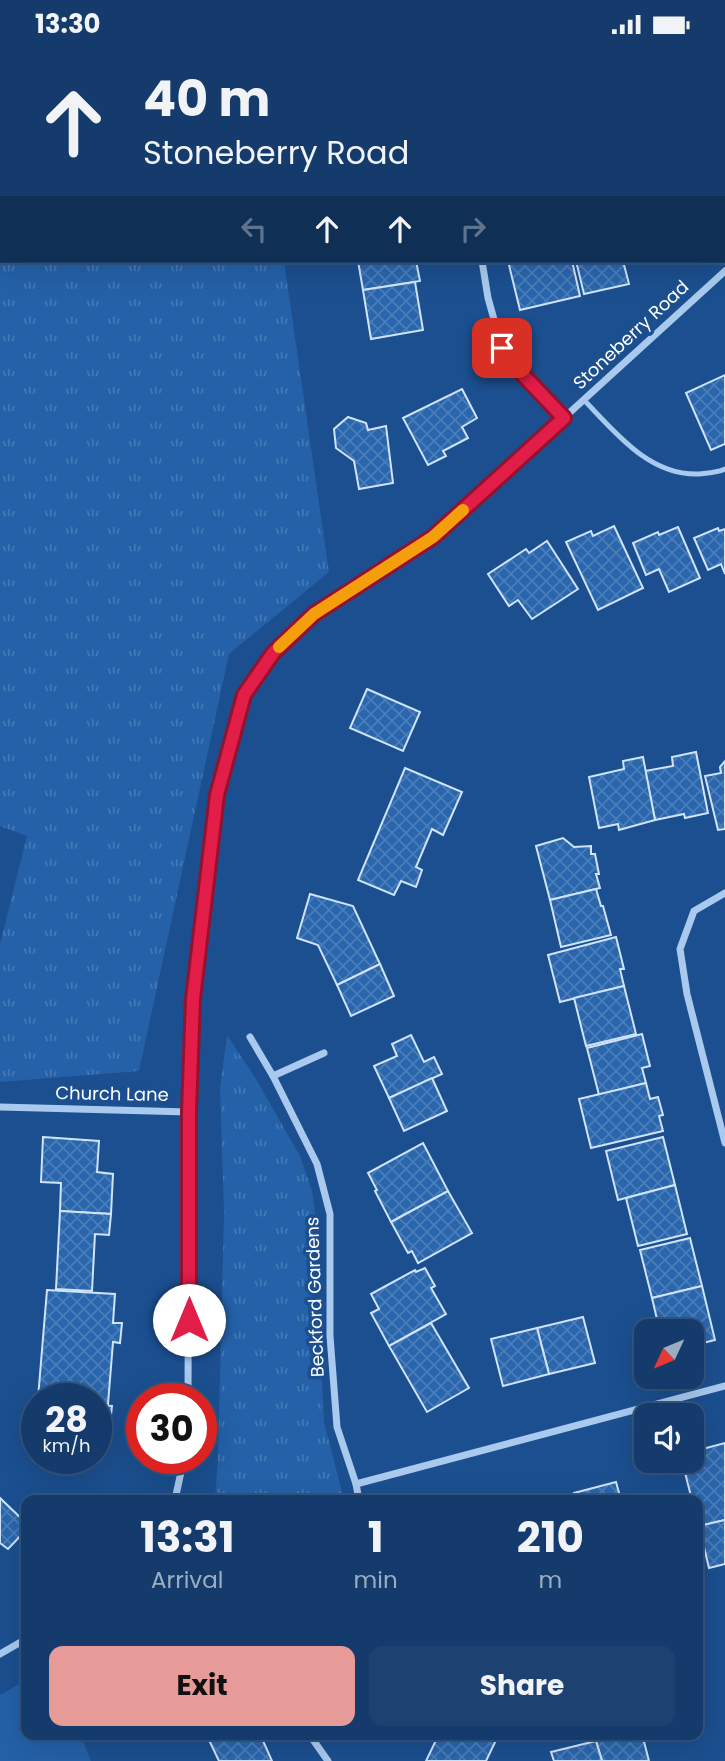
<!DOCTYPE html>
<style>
body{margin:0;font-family:Poppins,sans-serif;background:#1d4271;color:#f1f3f6;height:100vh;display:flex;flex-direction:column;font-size:26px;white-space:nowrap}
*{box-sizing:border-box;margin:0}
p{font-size:23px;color:#9dadc1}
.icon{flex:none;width:38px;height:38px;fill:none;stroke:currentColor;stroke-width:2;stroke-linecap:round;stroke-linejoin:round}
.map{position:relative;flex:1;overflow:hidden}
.panel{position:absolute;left:21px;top:1446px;width:682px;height:245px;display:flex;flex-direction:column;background:#143b6b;border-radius:14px;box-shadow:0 7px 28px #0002,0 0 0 2px #33557e}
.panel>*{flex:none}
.guide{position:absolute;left:0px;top:0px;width:726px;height:214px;box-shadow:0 7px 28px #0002,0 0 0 2px #33557e;background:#143b6b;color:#f1f3f6;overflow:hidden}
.needle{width:46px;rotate:226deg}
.tools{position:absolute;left:634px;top:1270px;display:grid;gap:14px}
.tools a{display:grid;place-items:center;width:70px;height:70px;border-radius:14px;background:#143b6b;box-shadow:0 7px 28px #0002,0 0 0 2px #33557e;font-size:35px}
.speed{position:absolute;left:21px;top:1334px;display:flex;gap:14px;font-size:35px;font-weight:700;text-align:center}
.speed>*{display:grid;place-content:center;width:91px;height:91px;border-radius:50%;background:#143b6b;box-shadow:0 7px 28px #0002,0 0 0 2px #33557e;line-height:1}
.speed small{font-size:18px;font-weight:400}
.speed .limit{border:10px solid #d22;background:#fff;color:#111}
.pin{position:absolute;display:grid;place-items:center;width:60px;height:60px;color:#fff;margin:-30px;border-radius:14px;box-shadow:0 4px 10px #0006}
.me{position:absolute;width:77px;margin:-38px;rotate:0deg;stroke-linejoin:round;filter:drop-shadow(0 0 5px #0008)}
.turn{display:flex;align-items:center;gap:24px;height:147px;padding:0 28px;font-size:32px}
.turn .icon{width:91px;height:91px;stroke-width:2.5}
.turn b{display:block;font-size:49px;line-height:60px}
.lanes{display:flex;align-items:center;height:66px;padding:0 28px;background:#0003;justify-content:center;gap:35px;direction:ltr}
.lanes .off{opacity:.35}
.eta{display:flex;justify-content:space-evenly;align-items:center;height:119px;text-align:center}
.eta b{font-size:42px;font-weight:700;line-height:49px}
.primary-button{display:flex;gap:14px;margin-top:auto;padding:14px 28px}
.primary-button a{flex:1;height:80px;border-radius:14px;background:#e69b98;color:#111;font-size:28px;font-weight:700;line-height:80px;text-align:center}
.primary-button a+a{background:#1d4271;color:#f1f3f6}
.status{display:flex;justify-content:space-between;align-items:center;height:49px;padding:0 35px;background:#143b6b;direction:ltr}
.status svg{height:19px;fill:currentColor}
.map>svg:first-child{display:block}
</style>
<div class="status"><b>13:30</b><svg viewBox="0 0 49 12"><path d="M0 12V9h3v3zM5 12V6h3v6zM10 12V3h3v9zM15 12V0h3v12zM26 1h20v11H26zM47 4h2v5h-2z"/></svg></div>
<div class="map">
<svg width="725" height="1712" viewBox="0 0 725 1712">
<defs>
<pattern id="grass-tufts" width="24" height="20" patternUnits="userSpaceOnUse" patternTransform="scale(1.75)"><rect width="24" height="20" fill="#2461a8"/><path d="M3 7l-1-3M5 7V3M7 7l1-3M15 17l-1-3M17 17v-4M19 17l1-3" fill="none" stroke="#4579b5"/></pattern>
<pattern id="building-cross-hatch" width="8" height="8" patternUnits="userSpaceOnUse" patternTransform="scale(1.75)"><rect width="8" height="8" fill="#2a66ad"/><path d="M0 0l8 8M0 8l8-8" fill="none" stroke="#4a7db9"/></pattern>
</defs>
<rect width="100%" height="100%" fill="#1b4f8f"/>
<g fill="url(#grass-tufts)">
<path d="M0,0H254V2H2V212H284L329,523L229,605L139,1022L0,1033V895L27,787L0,777Z"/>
<path d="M227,986L256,1030L300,1107L312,1142L318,1183L319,1276L324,1373L344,1451H215L218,1410L224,1164L220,1039Z"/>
</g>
<path fill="#2461a8" d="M26,1631V1685H80L91,1712H0V1646Z"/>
<g fill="url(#building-cross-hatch)" stroke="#cfe3fa" stroke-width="2">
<path d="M358,212H416L420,232L363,241Z"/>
<path d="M508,212H572L580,247L520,261Z"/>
<path d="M576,212H623L629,235L584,245Z"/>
<path d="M415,233L423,281L371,290L363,241Z"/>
<path d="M725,326V395L711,401L686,344Z"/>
<path d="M462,340L477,369L462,378L468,389L443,402L446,407L428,416L403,369Z"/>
<path d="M348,368L366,374L368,381L386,377L393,434L359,440L354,412L336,399L334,380Z"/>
<path d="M614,477L643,539L598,561L566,493L591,482L593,487Z"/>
<path d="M678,478L700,529L669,543L659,520L646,526L633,494L658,483L659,486Z"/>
<path d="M718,479L719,482L725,480V525L721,515L708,521L694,489Z"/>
<path d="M547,492L578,540L532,570L518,551L509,557L488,525L526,500L529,504Z"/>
<path d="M367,640L420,663L403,702L350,679Z"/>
<path d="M696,703L708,764L685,769L684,765L655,771L645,722L673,717L672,708Z"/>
<path d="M643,708L655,771L619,781L618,775L599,779L589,728L624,720L623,712Z"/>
<path d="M725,712V780L718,781L705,727L721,724L720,718Z"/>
<path d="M405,719L462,743L443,786L432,780L416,818L422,821L416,838L401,832L394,846L358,831Z"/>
<path d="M563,789L574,798L591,797V805H595L599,825H596L600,839L550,851L536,797Z"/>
<path d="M596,840L601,857H603L611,886L561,898L550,851Z"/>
<path d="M310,845L353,857L380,915L337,936L318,896L297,889Z"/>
<path d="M616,888L624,920H620L624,937L560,953L548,906Z"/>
<path d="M380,915L394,947L351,967L337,936Z"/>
<path d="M624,937L636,985L586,997L574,949Z"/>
<path d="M642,985L650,1017L642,1019L646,1034L599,1046L587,999Z"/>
<path d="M411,986L424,1013L434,1008L442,1025L389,1049L374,1017L397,1007L392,995Z"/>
<path d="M432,1029L447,1062L404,1082L389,1049Z"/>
<path d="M646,1034L650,1050L658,1048L663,1066L659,1067L663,1082L591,1099L579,1050Z"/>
<path d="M43,1088L99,1092L97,1123L113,1125L111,1165L60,1162L61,1134L41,1133Z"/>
<path d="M663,1088L675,1136L618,1151L606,1102Z"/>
<path d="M423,1094L448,1142L391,1173L375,1142L377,1141L368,1124Z"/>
<path d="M675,1136L687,1185L638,1197L626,1149Z"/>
<path d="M448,1142L472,1184L418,1214L412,1202L408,1204L391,1173Z"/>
<path d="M60,1162L111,1165L109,1186L95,1185L92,1242L56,1240Z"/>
<path d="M690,1189L702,1237L652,1249L640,1201Z"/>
<path d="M425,1219L435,1237L431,1239L446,1265L389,1297L371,1264L379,1260L371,1245L415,1221L416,1223Z"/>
<path d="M702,1237L715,1291L691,1297V1283H660L652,1249Z"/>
<path d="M47,1241L115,1245L113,1274H122L120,1294L113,1293L108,1355L96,1354V1349H38Z"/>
<path d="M583,1268L595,1314L549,1325L537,1279Z"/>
<path d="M431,1274L469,1339L427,1363L389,1297Z"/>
<path d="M537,1279L549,1325L503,1337L491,1290Z"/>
<path d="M96,1356L112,1357L108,1394L96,1393Z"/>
<path d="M725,1394V1471L699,1477L698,1451H692L682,1412H691V1403Z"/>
<path d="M616,1433L621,1451H576L574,1444Z"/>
<path d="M0,1449L26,1474V1481L8,1500L0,1494Z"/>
<path d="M725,1471V1515L709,1519L699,1477Z"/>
<path d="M211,1685H260L272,1712H219L207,1687Z"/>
<path d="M439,1685H495L498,1687L486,1712H426Z"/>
<path d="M623,1685H642L649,1712H602L596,1692Z"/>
<path d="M596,1692L602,1712H554L551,1703Z"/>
</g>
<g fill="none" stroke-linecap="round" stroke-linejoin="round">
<path stroke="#a9c9ee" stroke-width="5" d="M584,351C615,383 649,427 699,425C708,424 716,424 725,420"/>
<g stroke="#a9c9ee" stroke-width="7">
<path d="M460,0L469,2"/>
<path d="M485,2V0"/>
<path d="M482,212L488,249L502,299L524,327L564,369"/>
<path d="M725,844L694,862L680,900L687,945L725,1094"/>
<path d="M250,988L273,1027L317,1115L330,1165V1287L337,1378L356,1435L725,1337"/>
<path d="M273,1027L324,1004"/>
<path d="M0,1058L189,1063"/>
<path d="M188,1349L189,1063L193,950L217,746L244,646L273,604L314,565L433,488L725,222"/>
<path d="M356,1435L359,1451"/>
<path d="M174,1451L176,1446L184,1409"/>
<path d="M0,1605L26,1590"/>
<path d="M309,1685L328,1712"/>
</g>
</g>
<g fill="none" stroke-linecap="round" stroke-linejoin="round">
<defs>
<path id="route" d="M189,1271V1062L193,950L217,746L244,646L273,604L314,565L433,488L564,369L524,327L502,299"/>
</defs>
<use href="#route" stroke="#92132f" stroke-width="18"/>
<use href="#route" stroke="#e11d48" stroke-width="12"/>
<path stroke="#f59e0b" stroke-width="12" d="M279,598L314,565L433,488L463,461"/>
</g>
<g text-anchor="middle" stroke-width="7" stroke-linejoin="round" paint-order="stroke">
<g font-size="18" fill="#fff" stroke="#1b4f8f">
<text transform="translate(631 286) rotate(-43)" y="6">Stoneberry Road</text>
<text transform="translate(112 1045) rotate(1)" y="6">Church Lane</text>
<text transform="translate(315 1248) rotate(-92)" y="6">Beckford Gardens</text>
</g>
</g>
</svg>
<div class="tools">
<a><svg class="needle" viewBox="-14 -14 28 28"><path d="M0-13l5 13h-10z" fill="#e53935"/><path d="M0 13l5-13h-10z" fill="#9dadc1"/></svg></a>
<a><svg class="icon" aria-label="sound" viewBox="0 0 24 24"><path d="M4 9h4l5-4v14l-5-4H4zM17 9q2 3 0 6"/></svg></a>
</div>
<div class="speed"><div>28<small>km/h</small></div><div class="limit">30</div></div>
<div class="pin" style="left:502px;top:299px;background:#d93025"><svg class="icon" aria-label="arrive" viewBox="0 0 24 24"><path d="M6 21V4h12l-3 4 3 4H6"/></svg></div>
<svg class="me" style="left:189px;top:1271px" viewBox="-20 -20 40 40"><circle r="19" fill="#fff"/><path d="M0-13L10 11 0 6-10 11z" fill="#e11d48"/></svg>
<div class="guide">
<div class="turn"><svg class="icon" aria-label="ahead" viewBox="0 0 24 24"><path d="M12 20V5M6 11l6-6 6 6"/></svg><div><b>40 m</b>Stoneberry Road</div></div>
<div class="lanes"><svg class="icon off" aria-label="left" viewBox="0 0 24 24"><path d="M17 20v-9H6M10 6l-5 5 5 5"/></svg><svg class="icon" aria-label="ahead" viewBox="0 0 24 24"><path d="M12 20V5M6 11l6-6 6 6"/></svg><svg class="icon" aria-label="ahead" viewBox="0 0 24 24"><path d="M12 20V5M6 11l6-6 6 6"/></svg><svg class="icon off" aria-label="right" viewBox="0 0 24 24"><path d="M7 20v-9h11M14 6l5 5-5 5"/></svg></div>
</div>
<section class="panel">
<div class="eta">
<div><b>13:31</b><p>Arrival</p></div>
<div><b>1</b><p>min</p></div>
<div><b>210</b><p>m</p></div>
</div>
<div class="primary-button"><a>Exit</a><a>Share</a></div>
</section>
</div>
